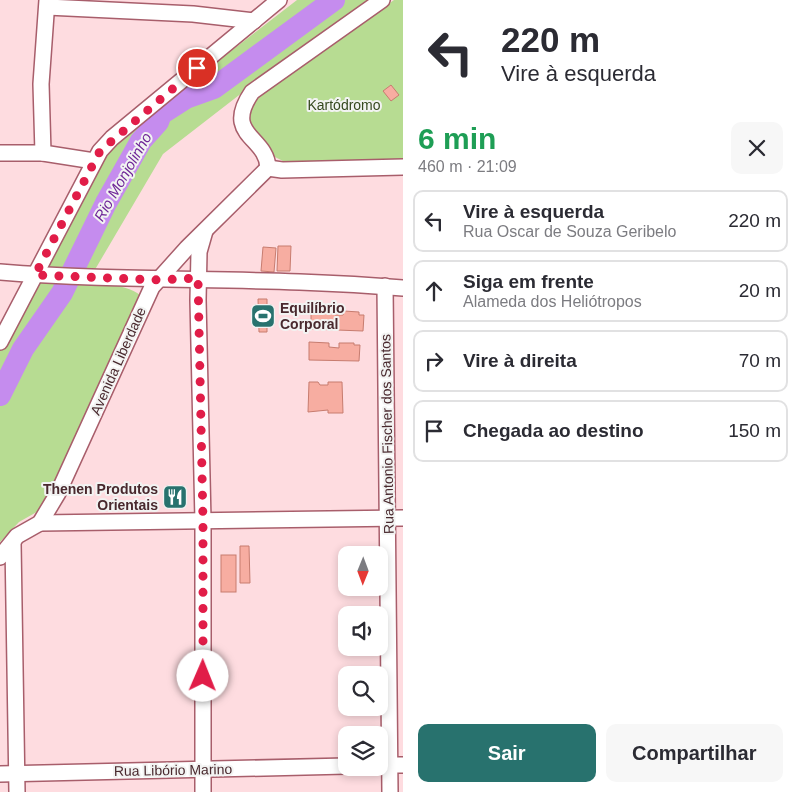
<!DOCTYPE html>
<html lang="pt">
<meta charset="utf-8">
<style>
body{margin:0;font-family:Arial,sans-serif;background:#f7f7f7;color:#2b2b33;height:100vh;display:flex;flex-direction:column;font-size:19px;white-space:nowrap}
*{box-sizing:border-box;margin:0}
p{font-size:16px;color:#7c7c81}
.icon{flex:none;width:28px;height:28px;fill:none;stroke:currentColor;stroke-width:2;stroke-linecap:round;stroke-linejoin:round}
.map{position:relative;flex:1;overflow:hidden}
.panel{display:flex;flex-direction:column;background:#fff;width:395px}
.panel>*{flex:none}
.banner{background:#fff;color:#2b2b33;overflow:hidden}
.needle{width:32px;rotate:181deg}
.buttons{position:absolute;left:338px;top:546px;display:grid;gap:10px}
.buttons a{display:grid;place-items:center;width:50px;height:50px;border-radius:10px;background:#fff;box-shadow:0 2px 8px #0003;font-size:25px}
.pin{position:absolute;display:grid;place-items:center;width:42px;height:42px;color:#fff;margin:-21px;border:2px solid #fff;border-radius:50%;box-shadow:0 1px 5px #0007}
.me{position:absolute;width:55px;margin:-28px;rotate:1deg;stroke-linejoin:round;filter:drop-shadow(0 0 4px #0008)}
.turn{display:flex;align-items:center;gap:18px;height:105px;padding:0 15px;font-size:22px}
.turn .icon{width:65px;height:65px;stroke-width:2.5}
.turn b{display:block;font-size:35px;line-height:42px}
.round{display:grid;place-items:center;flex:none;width:52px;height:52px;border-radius:10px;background:#f7f7f7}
.overview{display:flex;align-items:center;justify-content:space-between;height:85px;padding:0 15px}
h1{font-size:30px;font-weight:700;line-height:38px;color:#1e9e55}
.cta{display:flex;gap:10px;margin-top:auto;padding:10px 15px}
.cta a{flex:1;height:58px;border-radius:10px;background:#28726e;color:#fff;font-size:20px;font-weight:700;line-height:58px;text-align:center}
.cta a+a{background:#f7f7f7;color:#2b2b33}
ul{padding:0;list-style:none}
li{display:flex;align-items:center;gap:15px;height:62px;margin:0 10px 8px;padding:0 5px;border:2px solid #e1e1e2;border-radius:10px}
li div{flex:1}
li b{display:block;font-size:19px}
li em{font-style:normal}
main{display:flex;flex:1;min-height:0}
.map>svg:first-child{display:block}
</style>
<main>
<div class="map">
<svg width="403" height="792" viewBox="0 0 403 792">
<rect width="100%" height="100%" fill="#fedce0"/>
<g fill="#b7dc92">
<path d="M297,0H375L283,61L163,154L93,273H51L48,266L101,161L134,126Z"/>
<path d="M394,0H403V160L287,163L271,155L248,119L254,98Z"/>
<path d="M37,282C63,283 126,278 143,298L84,428L42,509L19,522L0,542V351Z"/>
</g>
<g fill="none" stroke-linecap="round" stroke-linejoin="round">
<path stroke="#c58cee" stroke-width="22" d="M0,395L23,349L62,293L106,203L141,141L158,122L161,114L186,98L214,88L334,0"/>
</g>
<g fill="#f7ada1" stroke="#c77c6f">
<path d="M391,85L399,95L391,101L383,91Z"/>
<path d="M278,246H291L290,271H277Z"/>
<path d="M263,247L276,248L274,272L261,271Z"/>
<path d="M258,299H267V332H259Z"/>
<path d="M311,311L335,312V315H343L344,311L359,312V315H364L363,331L311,329Z"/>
<path d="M309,342L329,343V347L339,348V343H354V345H360L359,361L309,360Z"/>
<path d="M309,382H318L320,385H328V382H342L343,413H328V410L308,412Z"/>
<path d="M240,546H249L250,583H240Z"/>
<rect x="221" y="555" width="15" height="37"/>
</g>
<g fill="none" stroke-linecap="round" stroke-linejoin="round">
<defs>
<g id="minor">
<path d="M47,0L41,84L43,153L94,161"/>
<path d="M47,7L193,14L254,21"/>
<path d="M0,153H43"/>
<path d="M268,168C267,136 222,136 252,92L382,0"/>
<path d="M268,168L282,170L403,167"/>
<path d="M0,272C134,283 269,276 403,288"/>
<path d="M385,286L390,792"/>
<path d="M0,342L100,151L112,138L279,0"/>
<path d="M40,523L403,518"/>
<path d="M13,543L17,792"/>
<path d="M0,557L17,536L40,523L58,493L152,287L187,248L268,168"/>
<path d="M379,765H403"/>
<path d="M0,774L346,766"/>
<path d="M203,792V521L198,300L199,252L205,231"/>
</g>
</defs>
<use href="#minor" stroke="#a85e6b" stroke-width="18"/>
<use href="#minor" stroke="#fff" stroke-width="15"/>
</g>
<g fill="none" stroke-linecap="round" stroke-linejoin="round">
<path stroke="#e11d48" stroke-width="9" stroke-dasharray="0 16.2" d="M197,68L100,151L35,275L160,280L198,278L203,521V676"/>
</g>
<defs>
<symbol id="stadium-square" viewBox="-11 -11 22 22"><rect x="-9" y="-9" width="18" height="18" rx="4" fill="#28726e" stroke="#f2f3f2"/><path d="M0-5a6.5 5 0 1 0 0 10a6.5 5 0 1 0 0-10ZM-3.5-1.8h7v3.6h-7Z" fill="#fff"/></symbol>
<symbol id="restaurant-square" viewBox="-11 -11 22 22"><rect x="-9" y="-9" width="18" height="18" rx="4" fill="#28726e" stroke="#f2f3f2"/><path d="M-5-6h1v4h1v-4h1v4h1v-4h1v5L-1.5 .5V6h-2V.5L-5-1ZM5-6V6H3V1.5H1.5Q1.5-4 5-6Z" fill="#fff"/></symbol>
</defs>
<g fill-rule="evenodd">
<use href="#stadium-square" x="249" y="302" width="28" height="28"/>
<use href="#restaurant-square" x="161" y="483" width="28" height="28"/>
</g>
<g text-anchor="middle" stroke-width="4" stroke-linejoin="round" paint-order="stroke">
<g font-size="14" fill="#35491e" stroke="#f2f3f2">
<text x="344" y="110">Kartódromo</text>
</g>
<g font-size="14" font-weight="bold" fill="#49292e" stroke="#f2f3f2" text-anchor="start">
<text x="280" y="313">Equilíbrio<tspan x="280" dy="16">Corporal</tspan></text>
<text x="158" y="494" text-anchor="end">Thenen Produtos<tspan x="158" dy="16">Orientais</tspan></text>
</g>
<g font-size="14" fill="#49292e" stroke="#f2f3f2">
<text transform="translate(118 361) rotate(-66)" y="5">Avenida Liberdade</text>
<text transform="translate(387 434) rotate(-91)" y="5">Rua Antonio Fischer dos Santos</text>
<text transform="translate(173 770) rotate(-1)" y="5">Rua Libório Marino</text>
</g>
<g font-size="15" font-style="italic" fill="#6f2698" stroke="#f2f3f2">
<text transform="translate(123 177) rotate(-60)" y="5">Rio Monjolinho</text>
</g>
</g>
</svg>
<div class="buttons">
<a><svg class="needle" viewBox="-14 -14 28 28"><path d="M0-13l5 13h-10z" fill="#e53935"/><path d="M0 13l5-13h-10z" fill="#7c7c81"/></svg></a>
<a><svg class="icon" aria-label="sound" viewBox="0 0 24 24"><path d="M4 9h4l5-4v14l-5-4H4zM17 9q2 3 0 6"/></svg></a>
<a><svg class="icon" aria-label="search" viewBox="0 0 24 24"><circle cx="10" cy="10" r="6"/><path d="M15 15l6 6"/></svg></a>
<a><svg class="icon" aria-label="layers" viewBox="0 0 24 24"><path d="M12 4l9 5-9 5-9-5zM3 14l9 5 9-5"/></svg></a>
</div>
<div class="pin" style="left:197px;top:68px;background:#d93025"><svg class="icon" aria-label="arrive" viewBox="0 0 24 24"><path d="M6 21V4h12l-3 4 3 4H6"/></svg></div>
<svg class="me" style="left:203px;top:676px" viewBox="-20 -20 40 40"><circle r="19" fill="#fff"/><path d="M0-13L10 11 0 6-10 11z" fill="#e11d48"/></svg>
</div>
<section class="panel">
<div class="banner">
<div class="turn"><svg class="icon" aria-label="left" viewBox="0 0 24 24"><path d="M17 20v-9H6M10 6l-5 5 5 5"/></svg><div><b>220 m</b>Vire à esquerda</div></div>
</div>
<div class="overview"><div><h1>6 min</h1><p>460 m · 21:09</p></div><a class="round"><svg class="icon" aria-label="close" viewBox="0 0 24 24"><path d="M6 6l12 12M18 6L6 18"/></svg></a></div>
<ul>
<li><svg class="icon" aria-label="left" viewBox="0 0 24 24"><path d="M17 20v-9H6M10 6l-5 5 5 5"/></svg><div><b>Vire à esquerda</b><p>Rua Oscar de Souza Geribelo</p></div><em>220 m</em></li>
<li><svg class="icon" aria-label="ahead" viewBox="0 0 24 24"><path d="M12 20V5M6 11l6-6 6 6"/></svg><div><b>Siga em frente</b><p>Alameda dos Heliótropos</p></div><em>20 m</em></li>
<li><svg class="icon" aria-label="right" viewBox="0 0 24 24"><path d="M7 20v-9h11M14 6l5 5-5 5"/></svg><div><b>Vire à direita</b></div><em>70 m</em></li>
<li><svg class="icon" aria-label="arrive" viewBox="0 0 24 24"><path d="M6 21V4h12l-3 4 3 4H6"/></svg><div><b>Chegada ao destino</b></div><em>150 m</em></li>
</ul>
<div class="cta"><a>Sair</a><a>Compartilhar</a></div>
</section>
</main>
